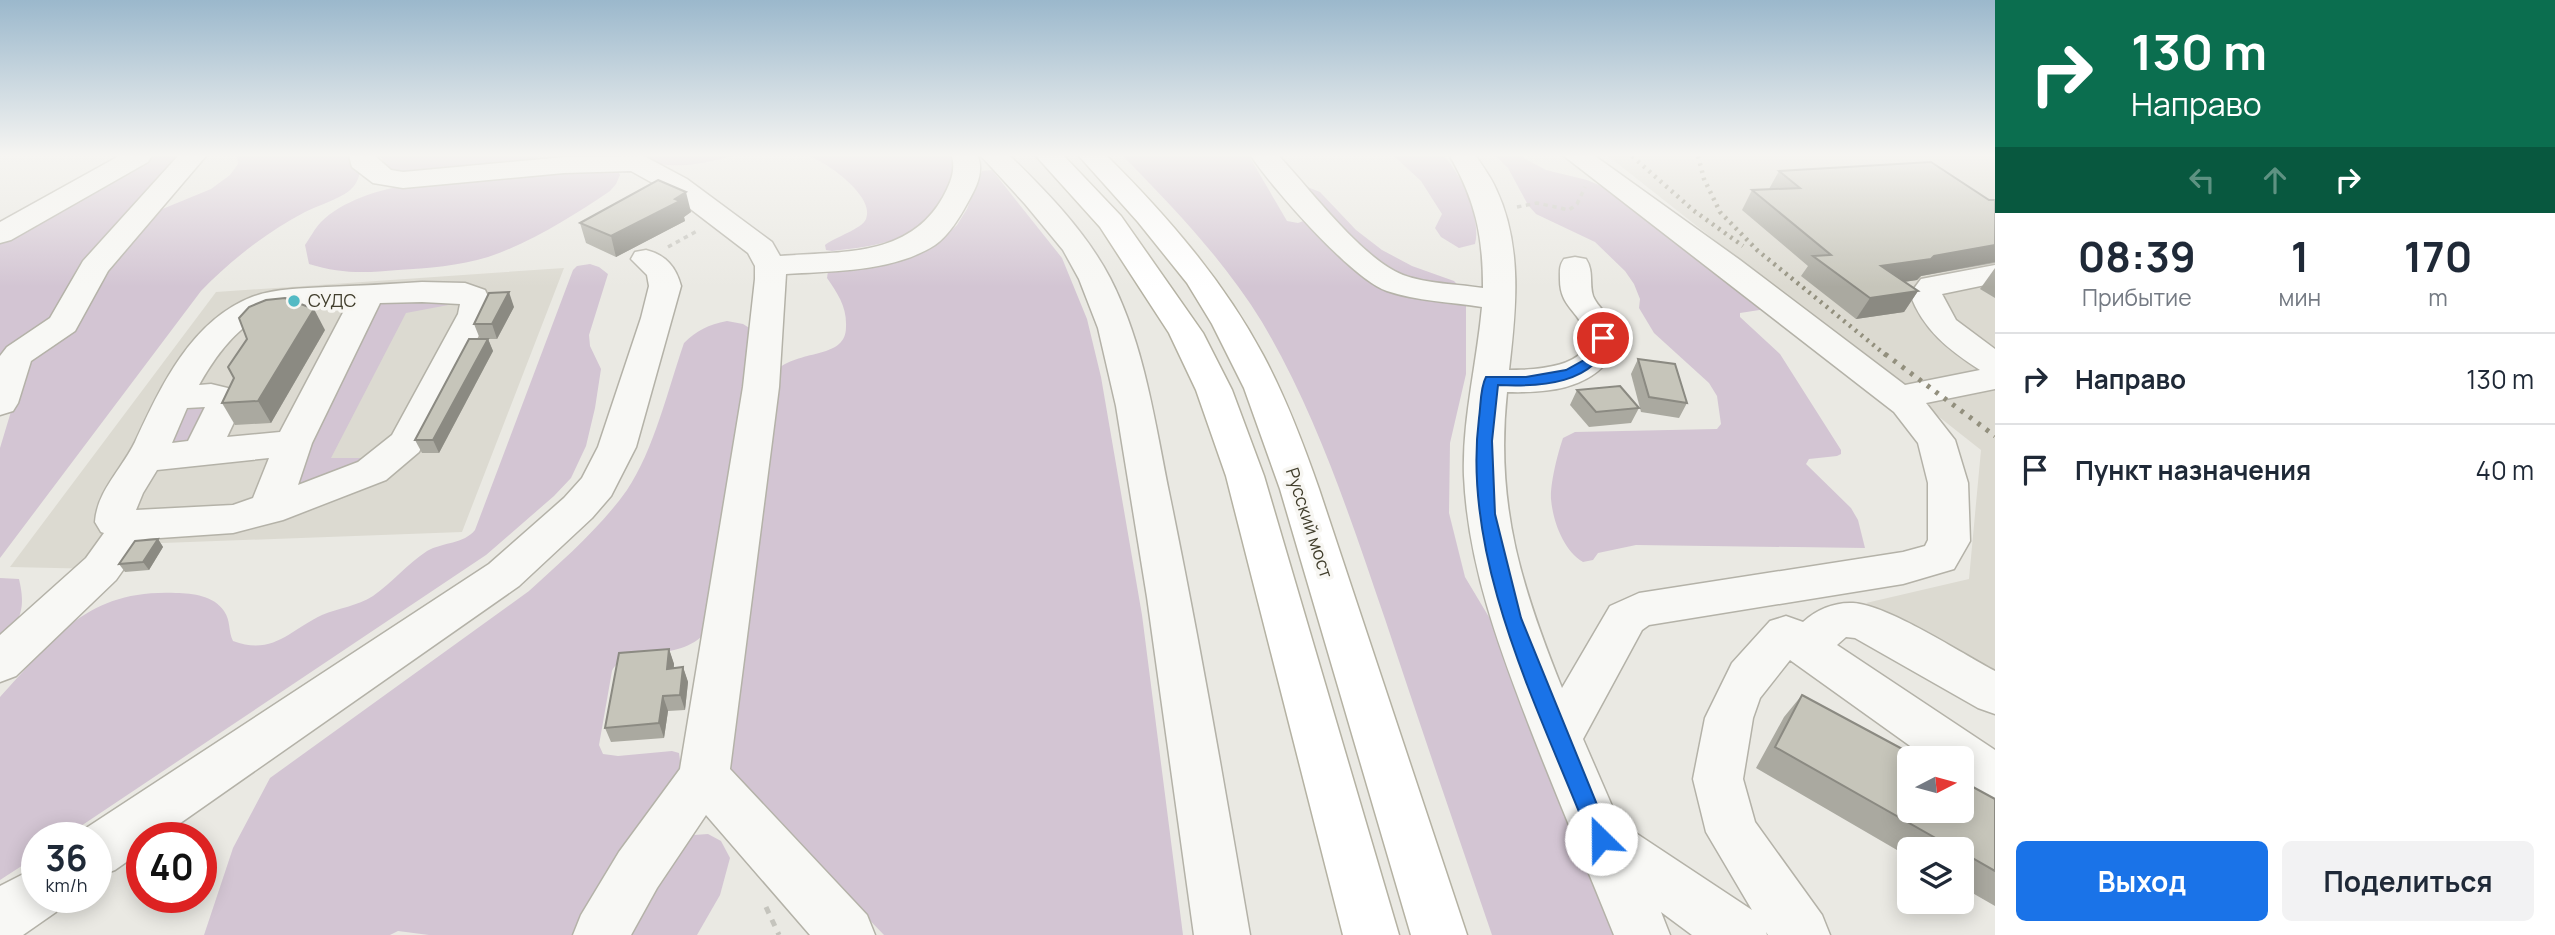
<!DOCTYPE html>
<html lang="ru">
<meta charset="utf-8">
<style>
body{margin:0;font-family:Manrope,sans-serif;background:#f2f2f3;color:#1f2937;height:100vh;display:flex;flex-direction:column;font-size:26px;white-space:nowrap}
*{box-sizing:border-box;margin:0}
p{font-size:23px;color:#747a83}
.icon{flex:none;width:38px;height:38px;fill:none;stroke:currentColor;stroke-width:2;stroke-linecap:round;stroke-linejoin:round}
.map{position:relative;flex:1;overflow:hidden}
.panel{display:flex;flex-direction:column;background:#fff;width:560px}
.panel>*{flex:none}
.top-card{background:#0b6e4f;color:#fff;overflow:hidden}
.needle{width:46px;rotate:84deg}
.buttons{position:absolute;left:1897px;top:746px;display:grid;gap:14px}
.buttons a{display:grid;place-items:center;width:77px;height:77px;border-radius:10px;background:#fff;box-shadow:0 4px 18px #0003;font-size:35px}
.speed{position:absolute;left:21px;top:822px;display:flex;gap:14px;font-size:35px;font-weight:700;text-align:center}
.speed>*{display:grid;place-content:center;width:91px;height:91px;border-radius:50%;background:#fff;box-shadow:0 4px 18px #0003;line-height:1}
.speed small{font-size:18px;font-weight:400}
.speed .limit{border:10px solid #d22;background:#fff;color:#111}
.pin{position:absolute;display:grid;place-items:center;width:60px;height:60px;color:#fff;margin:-30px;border:4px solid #fff;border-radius:50%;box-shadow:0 2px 7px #0007}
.me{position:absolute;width:77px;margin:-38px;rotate:337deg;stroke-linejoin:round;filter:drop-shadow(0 0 5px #0008)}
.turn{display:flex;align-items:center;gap:24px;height:147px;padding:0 21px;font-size:32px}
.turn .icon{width:91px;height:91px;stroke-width:2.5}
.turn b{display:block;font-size:49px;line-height:60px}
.lanes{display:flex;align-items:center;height:66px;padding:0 21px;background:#0003;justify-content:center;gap:35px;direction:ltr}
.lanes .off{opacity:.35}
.eta{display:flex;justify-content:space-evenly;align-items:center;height:119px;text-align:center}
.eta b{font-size:42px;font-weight:700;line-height:49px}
.action{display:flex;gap:14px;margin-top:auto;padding:14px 21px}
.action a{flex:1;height:80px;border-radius:10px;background:#1a73e8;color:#fff;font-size:28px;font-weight:700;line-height:80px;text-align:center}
.action a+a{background:#f2f2f3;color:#1f2937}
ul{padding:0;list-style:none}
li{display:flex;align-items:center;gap:21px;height:91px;padding:0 21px;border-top:2px solid #e0e1e3}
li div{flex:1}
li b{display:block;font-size:26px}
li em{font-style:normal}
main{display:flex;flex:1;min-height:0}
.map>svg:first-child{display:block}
</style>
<main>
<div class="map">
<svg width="1995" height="935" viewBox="0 0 1995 935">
<rect width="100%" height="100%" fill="#eae9e3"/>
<g fill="#dcdad1">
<path d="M1608,156H1995V688L1866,603L1969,579L1981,450Z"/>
<path d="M564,268L462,532L136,544L101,569L10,567L216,292Z"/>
</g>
<g fill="#d3c5d3">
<path d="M152,156H179L78,270L49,323L0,358V241L64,210Z"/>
<path d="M237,156H348L360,172C358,180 356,185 349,191C337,200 319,205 305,212C267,232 231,260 201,291L0,558V448L25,365L79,323L107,267L160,210L211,189L230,175L238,164Z"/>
<path d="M380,156H540L528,162L410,175L390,172Z"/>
<path d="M638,156H734C704,163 667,173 638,156Z"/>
<path d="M808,156H953C955,174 952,182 944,197C921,242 876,246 832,251L826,250L825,245C835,237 862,229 866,219C876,197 826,161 808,156Z"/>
<path d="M1123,156H1249L1287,221L1298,223L1306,220L1305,186L1320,192L1356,230L1382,250L1412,266L1454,281L1466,294V374L1450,443L1449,513L1465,577L1529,684L1626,935H1492C1456,830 1420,725 1385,619C1350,517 1317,415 1262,322C1224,260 1173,207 1123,156Z"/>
<path d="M1394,156H1444C1461,174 1482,220 1475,244L1459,248L1441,237L1435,228L1442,214L1421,181Z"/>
<path d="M1496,156H1520L1546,170L1587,180L1615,192L1766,309L1740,313V317L1780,354L1841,450V454L1837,456L1809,459L1806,464L1851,508L1858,520L1865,548L1636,545L1598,553L1593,560L1583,562C1564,551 1553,522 1551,499C1550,484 1558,452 1563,438L1575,432L1717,429L1721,424L1717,396L1709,383L1654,333L1639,308L1640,299L1634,284L1625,271L1595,242L1536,214L1528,205L1508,168Z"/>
<path d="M610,169L618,171L620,175L616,184L610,191C573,216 530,243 488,257C459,266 428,268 398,270C365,273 341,274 309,264L305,245C310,238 315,228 321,222C342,201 378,190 407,185Z"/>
<path d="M992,170L1062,258L1087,319L1101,377L1142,615L1183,935H884L736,782L728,759L778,369C802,349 846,359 846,327C847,307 838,294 827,278L828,271L941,240L957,225L967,209L982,171Z"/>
<path d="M590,264L599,267L608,274L589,335L590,346L601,369L595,408L586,446L571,478L554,496L486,555L63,838H37V856L0,880V697C55,638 86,589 176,593C193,593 214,596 224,611C231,621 228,631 233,641C273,656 290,630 322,615C339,608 357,606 373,596C392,583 407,564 427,551C443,542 464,544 475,530L573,270L577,266Z"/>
<path d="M388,300L459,303L406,313L331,458H371L300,484L295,483L305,441L378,304Z"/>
<path d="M727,321L743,324L751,329L752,337L709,628C683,666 626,642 612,671L599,745L603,754L618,756L672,751L679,753L681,767L677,780L619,857L572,935H429L398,931L390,935H204L233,848L270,778L529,591C563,560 600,528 627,490C654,450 668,389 684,343C697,330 708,325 727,321Z"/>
<path d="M207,407L194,441L169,447L182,412L193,408Z"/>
<path d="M0,578L19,579C26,609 21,621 0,642Z"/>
<path d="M708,834L721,841L730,858L720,895L697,935H630L680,849L694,835Z"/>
</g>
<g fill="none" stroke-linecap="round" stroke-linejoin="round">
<defs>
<g id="minor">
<path d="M119,156H152L148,162L11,240L0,243V222Z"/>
<path d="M178,156H206L108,271L75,331L31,361L18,403L13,411L0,415V356L7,347L50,318L83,261Z"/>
<path d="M349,156H375L391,170L403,172L564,157L644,156L687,179L772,242L780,256C841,251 909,258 943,197C950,184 956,171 952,156H978C984,173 976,188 968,202C960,217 949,235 935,245C893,272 834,271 786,274L779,387L730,769L867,915L875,935H810L706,815L657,888L631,935H573L581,915L619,852L680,769L743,387L755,279V266L748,253L667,191L631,171L564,173L403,188L373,183L352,167Z"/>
<path d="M981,156H1010C1047,192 1086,232 1110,278C1145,346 1155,424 1170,497C1200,643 1225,789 1250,935H1194L1147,597L1116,406L1098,328L1079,279L1063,250L1025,204Z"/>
<path d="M1251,156H1279C1310,189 1362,259 1403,275C1427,284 1458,284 1483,288C1483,236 1476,202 1450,156H1476C1483,167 1491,177 1496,189C1523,246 1516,310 1509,370C1531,370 1596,368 1585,332C1579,311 1560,307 1560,280C1560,271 1559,266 1564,259L1575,257L1586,259C1594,271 1589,284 1593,296C1599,311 1618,320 1620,337C1620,345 1615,351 1611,357C1588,390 1545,393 1507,392C1495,504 1521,586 1562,688L1610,606L1639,593L1903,552L1925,546L1928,540V483L1918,443L1894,412L1564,156H1595L1740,260L1905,385L1980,370C1949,350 1923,330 1910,294L1921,279L1995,265V283L1942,294L1956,320L1995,349V389L1926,403L1955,440L1968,483L1970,541L1954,569L1903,584L1649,625L1642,630L1583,739L1619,822L1752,910L1706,832L1693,779L1705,718L1732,663L1770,621L1786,616L1803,622C1816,610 1834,602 1853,603C1888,605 1961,653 1995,671V714L1978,708L1855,638L1846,637L1837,645L1995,750V800L1977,794L1962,783V758H1927L1790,660L1760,698L1753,718L1743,779L1755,822L1822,915L1830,935H1768L1766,932L1767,935H1692L1661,912L1670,935H1614C1587,868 1558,800 1532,733C1500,650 1468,566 1464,476C1462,420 1477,363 1482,307C1452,302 1416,301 1387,291C1352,279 1273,189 1251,156Z"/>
<path d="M646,250C666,255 676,267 681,286L636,447L611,496L592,518L519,586L159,838H142V851L115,870L96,877V838H76L77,834L489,564L564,498L582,478L598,447L641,318L649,286L647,275L631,259L635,252Z"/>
<path d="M422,282L465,283L485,290L492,304L490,314L419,452L386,480L283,520L233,533L145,539L116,580L16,676L0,682V635L86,558L104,533L101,532L95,522C97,491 122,469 135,442C161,386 191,321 252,297C276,288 301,289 326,287C358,286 390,284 422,282ZM422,302L460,304L458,314L392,435L358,462L298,485L312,443L380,303ZM347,305L280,432L227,437L245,399L240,391L211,384L199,385C217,353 243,317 281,309C302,305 325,307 347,305ZM205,407L188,441L172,443L187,408ZM269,458L253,498L233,505L136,510L143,493L157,470Z"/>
<path d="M37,867V898H62L56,912L23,935H0V886Z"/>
</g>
<g id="major">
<path d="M1036,156H1064L1121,216L1203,333L1232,390L1264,476L1399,935H1343L1226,476L1196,390L1169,333L1100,227Z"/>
<path d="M1079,156H1107C1167,216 1223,280 1263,355C1286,398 1303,443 1319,489L1467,935H1411L1280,489L1244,388L1212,324L1187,283L1138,222Z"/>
</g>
</defs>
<use href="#minor" stroke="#b4b2a8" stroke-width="3"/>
<use href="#major" stroke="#b5b2a3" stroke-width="3"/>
<g stroke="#c5c4bd" stroke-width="3.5" stroke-dasharray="4.5 4.5" stroke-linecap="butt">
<path d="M1517,207L1537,203L1569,210L1577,204L1585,187"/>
<path d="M668,247L697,231"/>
</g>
<path stroke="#c5c4bd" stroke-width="5" stroke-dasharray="7 7" stroke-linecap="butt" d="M766,907L779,935"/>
<use href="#minor" fill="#f8f8f5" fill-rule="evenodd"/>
<use href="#major" fill="#fff" fill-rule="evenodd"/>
<g stroke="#928f7d" stroke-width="4.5" stroke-dasharray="2.5 5" stroke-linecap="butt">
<path d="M1632,156L1693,210L1743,246"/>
<path d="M1698,156L1704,179L1720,212L1757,250L1887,356"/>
</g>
<path stroke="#928f7d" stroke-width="5" stroke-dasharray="3.5 7" stroke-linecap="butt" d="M1885,354L1995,436"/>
</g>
<g fill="#aaa9a0">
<path d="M1779,171L1989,200H1995V263L1921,276L1917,280L1904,282L1918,291L1904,312L1856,319L1801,276L1808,266L1742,210L1752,190L1769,189Z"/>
<path d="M691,212L684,217L685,221L616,257L586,243L580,223Z"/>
<path d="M1995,268V298L1980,289Z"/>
<path d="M514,307L497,339H480L474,324Z"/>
<path d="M325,330L271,423L235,425L222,403Z"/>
<path d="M488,339L493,351L439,453H422L415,440Z"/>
<path d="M1638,359L1687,403L1679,418L1641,412L1631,374Z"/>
<path d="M1577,390L1639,408L1631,423L1589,427L1570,405Z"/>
<path d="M158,539L163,547L149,570L125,572L119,564Z"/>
<path d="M669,649L674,664V668L683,667L688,682L685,710L668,711L664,738L611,742L605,728Z"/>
<path d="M1802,695L1995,799V906L1962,887V849H1909V857L1756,768L1784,717Z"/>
</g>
<g fill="#8b8a82">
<path d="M686,192L691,212L684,217L685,221L616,257L611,236Z"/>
<path d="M1995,245V262L1921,276L1917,280L1868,287L1881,266Z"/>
<path d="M1918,291L1904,312L1856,319L1870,298Z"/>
<path d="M509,292L514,307L497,339L492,324Z"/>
<path d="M314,309L325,330L271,423L258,401Z"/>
<path d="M488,339L493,351L439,453L433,440Z"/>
<path d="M158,539L163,547L149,570L143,562Z"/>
<path d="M669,649L674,664L672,684L667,669Z"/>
<path d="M683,667L688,682L685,710L680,695Z"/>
<path d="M663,696L668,711L664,738L659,723Z"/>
</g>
<g fill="#c6c5ba" stroke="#8b8a82" stroke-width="2">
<path d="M1931,162L1989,200H1995V245L1934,256L1931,259L1881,266L1918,291L1870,298L1813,256L1831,255L1752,190L1800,188L1779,171Z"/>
<path d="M658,180L686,192L675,199L680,201L611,236L580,223Z"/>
<path d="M509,292L492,324H474L489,293Z"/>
<path d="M285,298L314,309L258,401L222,403L234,378L228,367L247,339L239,318L249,307L266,300Z"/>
<path d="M469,339H488L433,440H415Z"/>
<path d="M1638,359L1675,364L1687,403L1649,397Z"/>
<path d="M1620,386L1639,408L1596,412L1577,390Z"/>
<path d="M158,539L143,562L119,564L135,541Z"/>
<path d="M669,649L667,669L683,667L680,695L663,696L659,723L605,728L619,653Z"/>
<path d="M1802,695L1919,758H1909V810H1962V781L1995,799V871L1962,852V849H1955L1775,747Z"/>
</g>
<linearGradient id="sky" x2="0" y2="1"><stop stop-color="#9bb8cc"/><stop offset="0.54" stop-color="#f6f5f2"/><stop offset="1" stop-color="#f6f5f2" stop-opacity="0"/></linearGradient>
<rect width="1995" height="287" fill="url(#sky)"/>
<path fill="#1a73e8" stroke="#114b97" stroke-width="2" d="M1603,334L1610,338C1596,385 1539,387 1498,385L1492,441L1495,514L1521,618L1611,839L1608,846L1601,849L1593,846L1590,839C1539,709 1461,561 1479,418C1481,405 1480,388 1486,377H1526L1566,370L1584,360L1593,349L1598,335Z"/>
<circle fill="#53bac4" stroke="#f7f6f2" stroke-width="2.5" cx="294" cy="301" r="7"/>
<g text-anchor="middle" stroke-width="7" stroke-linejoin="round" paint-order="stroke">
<g font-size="18" fill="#413e2c" stroke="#f7f6f2" text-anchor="start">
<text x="308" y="307">СУДС</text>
</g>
<g font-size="18" fill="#413e2c" stroke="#f7f6f2">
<text transform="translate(1309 523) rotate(72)" y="6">Русский мост</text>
</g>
</g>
</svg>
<div class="buttons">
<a><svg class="needle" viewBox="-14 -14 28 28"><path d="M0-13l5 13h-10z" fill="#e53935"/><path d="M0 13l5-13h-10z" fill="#747a83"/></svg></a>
<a><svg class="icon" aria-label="layers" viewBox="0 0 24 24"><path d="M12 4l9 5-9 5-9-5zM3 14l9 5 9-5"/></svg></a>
</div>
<div class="speed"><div>36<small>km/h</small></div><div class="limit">40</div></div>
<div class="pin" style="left:1603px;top:338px;background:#d93025"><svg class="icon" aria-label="arrive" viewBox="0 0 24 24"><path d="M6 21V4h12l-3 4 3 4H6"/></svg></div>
<svg class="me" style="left:1601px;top:839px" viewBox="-20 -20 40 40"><circle r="19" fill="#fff"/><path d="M0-13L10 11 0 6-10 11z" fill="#1a73e8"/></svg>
</div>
<section class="panel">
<div class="top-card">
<div class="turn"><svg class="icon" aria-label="right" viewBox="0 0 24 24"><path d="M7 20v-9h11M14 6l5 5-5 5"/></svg><div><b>130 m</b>Направо</div></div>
<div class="lanes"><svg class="icon off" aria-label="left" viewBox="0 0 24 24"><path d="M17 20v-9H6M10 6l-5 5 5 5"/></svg><svg class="icon off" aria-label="ahead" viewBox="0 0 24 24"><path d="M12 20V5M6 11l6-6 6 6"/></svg><svg class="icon" aria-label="right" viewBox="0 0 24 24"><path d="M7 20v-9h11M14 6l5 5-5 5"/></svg></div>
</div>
<div class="eta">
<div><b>08:39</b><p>Прибытие</p></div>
<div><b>1</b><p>мин</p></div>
<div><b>170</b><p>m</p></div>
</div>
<ul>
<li><svg class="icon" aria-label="right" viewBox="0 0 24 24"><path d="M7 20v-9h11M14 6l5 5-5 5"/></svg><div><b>Направо</b></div><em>130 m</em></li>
<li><svg class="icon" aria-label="arrive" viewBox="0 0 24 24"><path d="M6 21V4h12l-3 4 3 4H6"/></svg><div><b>Пункт назначения</b></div><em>40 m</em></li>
</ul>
<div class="action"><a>Выход</a><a>Поделиться</a></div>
</section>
</main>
